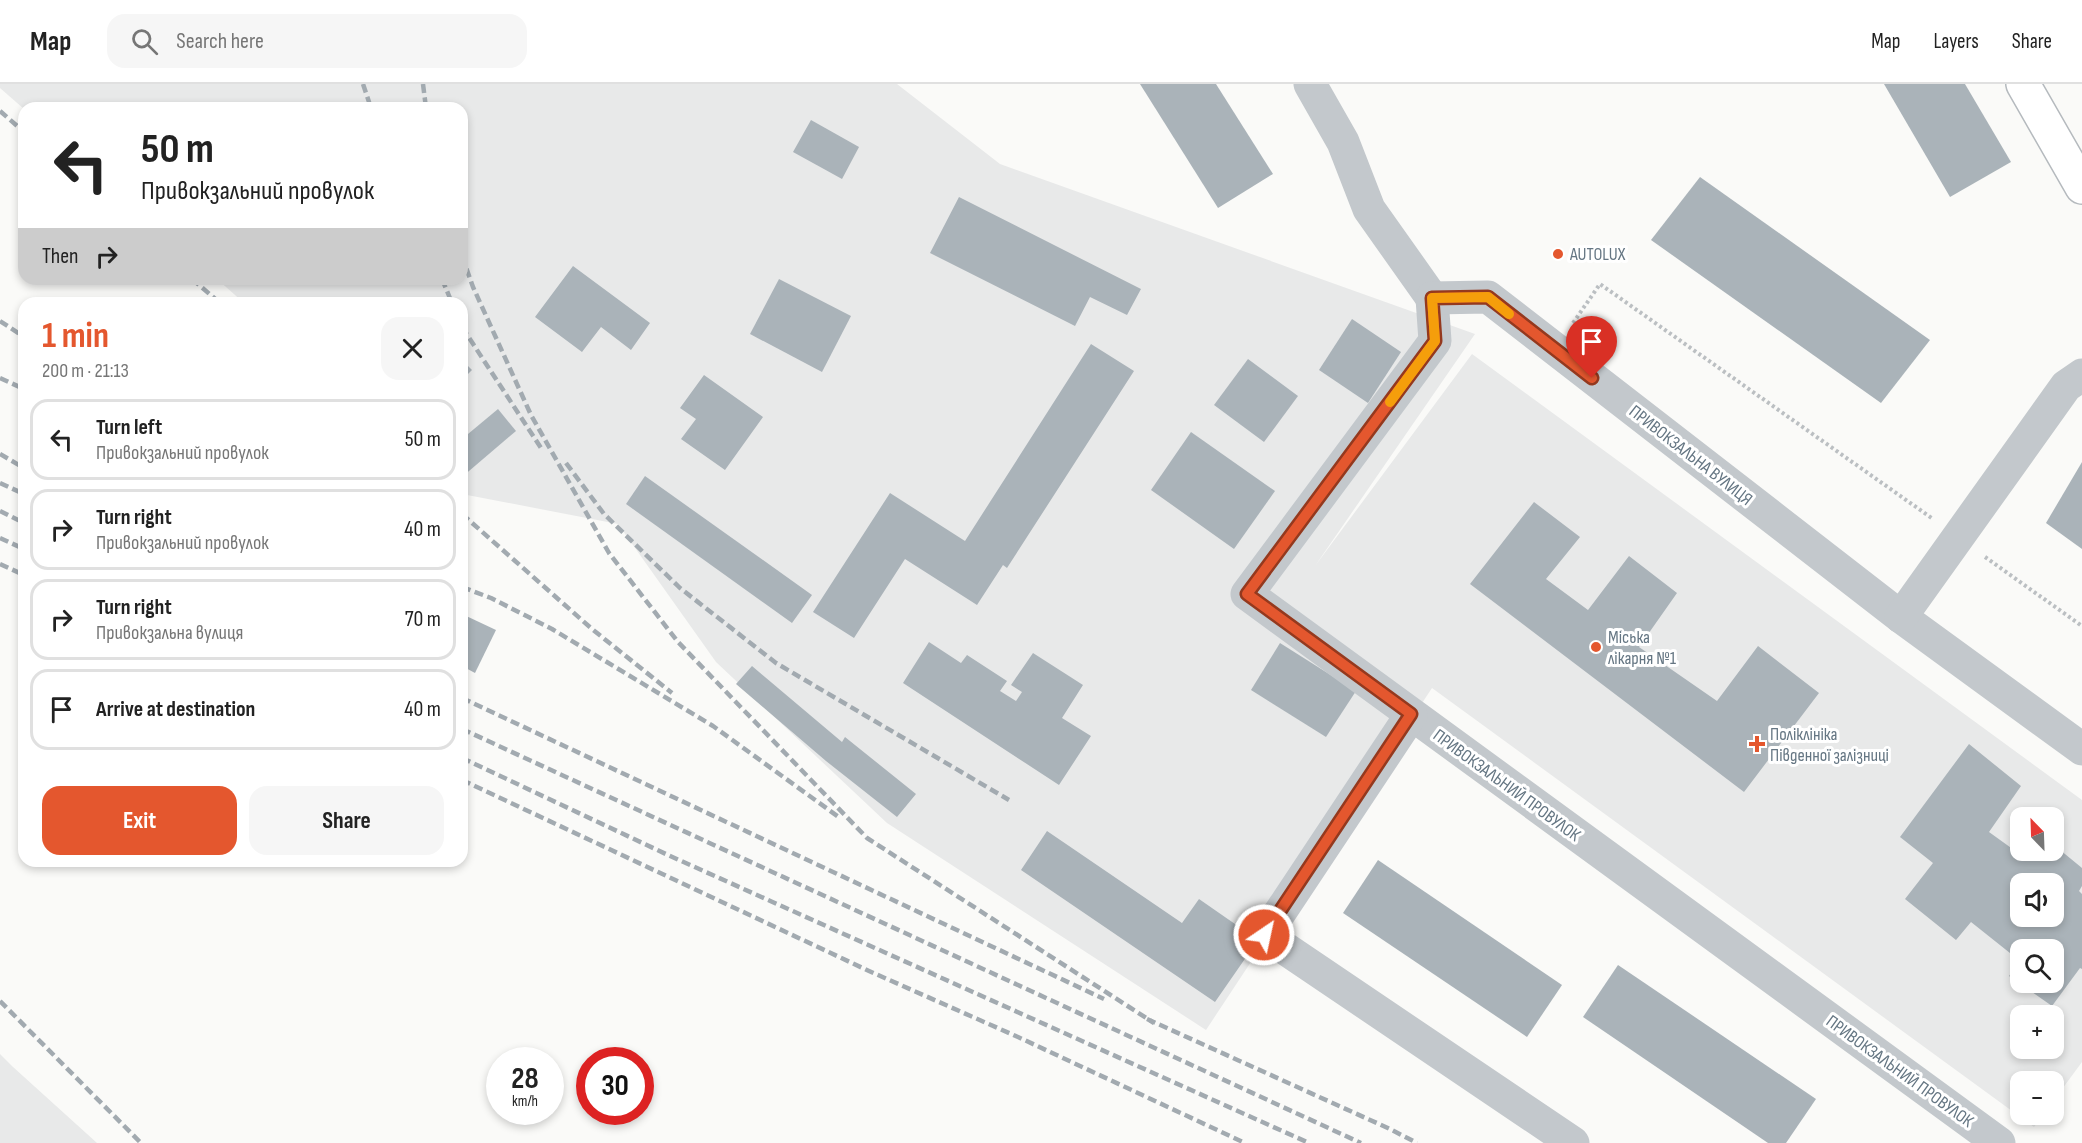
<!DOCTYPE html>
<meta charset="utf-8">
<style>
body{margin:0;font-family:"Sofia Sans Condensed",sans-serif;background:#f6f6f6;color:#222;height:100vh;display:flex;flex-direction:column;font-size:22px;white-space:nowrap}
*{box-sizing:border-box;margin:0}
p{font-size:20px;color:#767676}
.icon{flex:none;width:33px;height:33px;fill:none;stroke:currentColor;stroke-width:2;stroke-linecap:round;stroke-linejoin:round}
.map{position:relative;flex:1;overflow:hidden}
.details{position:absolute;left:18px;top:213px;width:450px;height:570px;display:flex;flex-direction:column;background:#fff;border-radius:18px;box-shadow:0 3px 9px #0003}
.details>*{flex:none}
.hud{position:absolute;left:18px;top:18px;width:450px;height:183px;border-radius:18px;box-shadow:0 3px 9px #0003;background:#fff;color:#222;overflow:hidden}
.needle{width:39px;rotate:337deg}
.fabs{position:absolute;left:2010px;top:723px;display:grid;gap:12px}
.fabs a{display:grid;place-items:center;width:54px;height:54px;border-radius:12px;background:#fff;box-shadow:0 3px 9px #0003;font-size:30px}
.speed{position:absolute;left:486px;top:963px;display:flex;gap:12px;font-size:30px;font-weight:700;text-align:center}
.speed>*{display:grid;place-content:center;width:78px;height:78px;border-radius:50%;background:#fff;box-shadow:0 3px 9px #0003;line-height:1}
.speed small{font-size:15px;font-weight:400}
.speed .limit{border:9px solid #d22;background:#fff;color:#111}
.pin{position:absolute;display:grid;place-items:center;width:51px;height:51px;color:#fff;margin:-62px -26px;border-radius:50% 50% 50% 0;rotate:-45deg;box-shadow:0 0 6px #0007}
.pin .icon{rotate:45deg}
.me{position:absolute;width:66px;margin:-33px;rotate:34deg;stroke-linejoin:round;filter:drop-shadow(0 0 4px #0008)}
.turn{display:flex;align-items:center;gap:21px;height:126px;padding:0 24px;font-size:27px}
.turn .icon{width:78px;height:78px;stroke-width:2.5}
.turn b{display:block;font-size:42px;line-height:51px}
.then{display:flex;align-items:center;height:57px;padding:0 24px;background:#0003;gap:12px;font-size:22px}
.round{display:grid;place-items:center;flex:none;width:63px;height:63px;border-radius:18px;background:#f6f6f6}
.overview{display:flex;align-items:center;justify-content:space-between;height:102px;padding:0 24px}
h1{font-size:36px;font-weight:700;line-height:45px;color:#e4572e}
.cta{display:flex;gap:12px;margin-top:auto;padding:12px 24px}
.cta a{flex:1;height:69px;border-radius:18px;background:#e4572e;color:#fff;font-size:24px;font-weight:700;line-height:69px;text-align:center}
.cta a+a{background:#f6f6f6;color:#222}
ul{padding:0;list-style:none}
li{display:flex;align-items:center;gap:18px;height:81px;margin:0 12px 9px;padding:0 12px;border:3px solid #e0e0e0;border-radius:18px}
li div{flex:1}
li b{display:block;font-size:22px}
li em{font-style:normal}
header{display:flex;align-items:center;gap:36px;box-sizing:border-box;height:84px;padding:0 30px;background:#fff;border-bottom:2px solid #e0e0e0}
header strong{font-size:28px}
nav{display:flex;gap:33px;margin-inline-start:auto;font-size:21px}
.search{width:420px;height:54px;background:#f6f6f6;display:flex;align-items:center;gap:15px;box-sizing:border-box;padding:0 21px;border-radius:18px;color:#767676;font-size:22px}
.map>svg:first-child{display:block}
</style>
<header>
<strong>Map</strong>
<div class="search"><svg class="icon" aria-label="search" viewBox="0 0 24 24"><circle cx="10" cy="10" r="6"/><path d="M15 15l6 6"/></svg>Search here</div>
<nav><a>Map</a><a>Layers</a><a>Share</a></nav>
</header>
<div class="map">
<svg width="2082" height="1059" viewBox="0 0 2082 1059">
<rect width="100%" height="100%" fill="#fafaf8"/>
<g fill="#e8e9e9" fill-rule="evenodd">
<path d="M0,0H897L1000,80L1475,250L1315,482L1472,270L2082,716V978L2054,1016V998H2020V1030L2043,1031L2034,1043L1432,604L1206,946L887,739L716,578L618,440L462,410V219H244L217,195H462V24L24,25L0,4ZM2020,734H2054V766H2020ZM2020,800H2054V832H2020ZM2020,866H2054V898H2020ZM2020,932H2054V964H2020Z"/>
<path d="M0,970L13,983L97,1059H0Z"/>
</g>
<g fill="#aab3b9" fill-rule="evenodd">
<path d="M1140,0H1216L1273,90L1218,124Z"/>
<path d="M1884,0H1965L2011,78L1950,113Z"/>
<path d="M811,36L859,63L842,95L793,68Z"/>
<path d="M1700,93L1930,256L1881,319L1651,156Z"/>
<path d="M959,113L1141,205L1127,231L1090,213L1075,242L930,169Z"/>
<path d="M573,182L650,239L631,266L601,243L582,268L535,233Z"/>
<path d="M779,195L851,232L822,288L750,250Z"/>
<path d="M1352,235L1401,268L1368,319L1319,286Z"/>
<path d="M1091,260L1134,287L1007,484L1003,481L977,521L905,475L854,554L813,528L890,409L965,457Z"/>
<path d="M1248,275L1298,312L1264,358L1214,321Z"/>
<path d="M462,276L472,286L462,296Z"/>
<path d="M704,291L763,333L725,386L681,355L696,335L680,324Z"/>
<path d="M498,325L516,347L462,393V355Z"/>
<path d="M1191,348L1275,407L1234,465L1151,406Z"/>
<path d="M2082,378V465L2046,439Z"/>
<path d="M645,392L812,511L792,539L626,420Z"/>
<path d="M1534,418L1580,453L1546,495L1588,526L1629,472L1677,509L1639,563L1717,617L1758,562L1819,609L1744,708L1470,500Z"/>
<path d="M462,530L496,546L475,589L462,582Z"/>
<path d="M929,558L961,579L967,571L1007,597L1000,607L1016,617L1022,608L1011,601L1033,569L1083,601L1062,634L1091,652L1059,701L903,599Z"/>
<path d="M1280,559L1356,607L1326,653L1251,606Z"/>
<path d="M752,582L842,658L845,653L916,710L897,733L826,677L736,600Z"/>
<path d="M1969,660L2021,702L1989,748L2014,766L2020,757V766H2054V761L2082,784V802L2079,807L2082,810V885L2080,884L2052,922L2009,892L2020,877V898H2054V866H2020V877L1971,838L1956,856L1905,815L1933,779L1900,753ZM2020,800H2054V832H2020Z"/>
<path d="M1047,747L1182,839L1199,815L1258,856L1215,918L1021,786Z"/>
<path d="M1378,776L1562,901L1527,953L1343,829Z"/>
<path d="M1618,881L1816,1015L1786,1059H1768L1583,933Z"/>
</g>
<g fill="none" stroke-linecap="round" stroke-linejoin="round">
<defs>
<path id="major" d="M2023,0L2082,103"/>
</defs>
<use href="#major" stroke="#b5babe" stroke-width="36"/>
<g stroke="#bbbfc2" stroke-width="4" stroke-dasharray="3 3" stroke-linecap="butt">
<path d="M1573,239L1600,200L1933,435"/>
<path d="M1985,473L2082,542"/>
</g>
<g stroke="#c3c8cc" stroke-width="33">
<path d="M1310,0L1343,58L1369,125L1432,214"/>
<path d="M1432,214L1435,257L1247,510L1999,1059"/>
<path d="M1432,214L1488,213L1901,533L2082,665"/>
<path d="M1901,533L2066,302L2082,291"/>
<path d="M1411,631L1265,851L1573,1059"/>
</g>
<use href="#major" stroke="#fff" stroke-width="33"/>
<g stroke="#a2aab0" stroke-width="4.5" stroke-dasharray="9 4.5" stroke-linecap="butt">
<path d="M363,0L371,24"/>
<path d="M423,0L426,24"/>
<path d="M0,27L24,48"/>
<path d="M462,172L473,203L531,331L609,469L678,558L867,754L1154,939"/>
<path d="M192,195L220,219"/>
<path d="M442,195L452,219"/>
<path d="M0,237L24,253"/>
<path d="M462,243L541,364"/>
<path d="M0,294L24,305"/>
<path d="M0,370L24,384"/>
<path d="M566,379L604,430L680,504L776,579L1009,716"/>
<path d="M0,399L24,410"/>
<path d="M0,427L24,439"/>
<path d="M462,430L592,545L672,609"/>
<path d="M0,454L24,465"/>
<path d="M0,480L24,491"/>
<path d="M462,503L491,514L552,545L713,642L840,734"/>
<path d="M462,614L1104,915"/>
<path d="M462,645L1361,1059"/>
<path d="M462,674L668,771L1309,1059"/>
<path d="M462,696L869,887L1018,953L1245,1059"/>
<path d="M0,917L141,1059"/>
<path d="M1147,935L1390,1045L1417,1059"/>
</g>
</g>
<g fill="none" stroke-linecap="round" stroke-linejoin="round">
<defs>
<path id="route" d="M1264,851L1411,630L1247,510L1435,257L1432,214L1488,213L1592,294"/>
</defs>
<use href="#route" stroke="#94391e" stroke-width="15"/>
<use href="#route" stroke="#e4572e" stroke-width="10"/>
<path stroke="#f59e0b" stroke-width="10" d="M1390,318L1435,257L1432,214L1488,213L1509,230"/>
</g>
<g fill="#e4572e" stroke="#fff" stroke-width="2">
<circle cx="1558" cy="170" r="6"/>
<circle cx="1596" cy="563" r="6"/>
<path d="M1754 651h6v6h6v6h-6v6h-6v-6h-6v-6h6z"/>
</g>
<g text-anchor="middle" stroke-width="6" stroke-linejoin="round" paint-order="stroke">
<g font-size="18" fill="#657683" stroke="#fff" text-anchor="start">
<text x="1570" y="176">AUTOLUX</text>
<text x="1608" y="559">Міська<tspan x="1608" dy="21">лікарня №1</tspan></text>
<text x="1770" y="656">Поліклініка<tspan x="1770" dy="21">Південної залізниці</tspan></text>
</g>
<g font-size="18" fill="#657683" stroke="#fff">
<text transform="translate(1691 371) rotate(38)" y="6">ПРИВОКЗАЛЬНА ВУЛИЦЯ</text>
<text transform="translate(1507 701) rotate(36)" y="6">ПРИВОКЗАЛЬНИЙ ПРОВУЛОК</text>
<text transform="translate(1900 987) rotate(36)" y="6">ПРИВОКЗАЛЬНИЙ ПРОВУЛОК</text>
</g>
</g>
</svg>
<div class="fabs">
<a><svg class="needle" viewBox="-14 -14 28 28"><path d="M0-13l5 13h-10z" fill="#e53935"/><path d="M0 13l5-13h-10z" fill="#767676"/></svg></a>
<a><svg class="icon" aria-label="sound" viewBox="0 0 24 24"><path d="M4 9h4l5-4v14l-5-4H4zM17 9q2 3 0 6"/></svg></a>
<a><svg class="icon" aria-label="search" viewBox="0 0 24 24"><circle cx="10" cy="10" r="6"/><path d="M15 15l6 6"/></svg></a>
<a>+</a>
<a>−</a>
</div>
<div class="speed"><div>28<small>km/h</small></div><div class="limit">30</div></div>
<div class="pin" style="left:1592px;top:294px;background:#d93025"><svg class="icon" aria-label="arrive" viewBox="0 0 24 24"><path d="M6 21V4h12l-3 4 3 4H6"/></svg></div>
<svg class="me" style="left:1264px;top:851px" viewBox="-20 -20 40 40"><circle r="17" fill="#e4572e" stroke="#fff" stroke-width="3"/><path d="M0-11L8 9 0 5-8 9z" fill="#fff"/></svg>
<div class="hud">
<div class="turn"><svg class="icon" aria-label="left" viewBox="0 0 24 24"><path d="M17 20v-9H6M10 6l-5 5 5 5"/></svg><div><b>50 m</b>Привокзальний провулок</div></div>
<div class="then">Then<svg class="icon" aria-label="right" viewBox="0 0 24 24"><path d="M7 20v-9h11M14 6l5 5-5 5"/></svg></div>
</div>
<section class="details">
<div class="overview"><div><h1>1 min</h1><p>200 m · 21:13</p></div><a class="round"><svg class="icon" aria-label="close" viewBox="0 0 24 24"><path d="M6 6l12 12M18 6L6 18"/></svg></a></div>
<ul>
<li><svg class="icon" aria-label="left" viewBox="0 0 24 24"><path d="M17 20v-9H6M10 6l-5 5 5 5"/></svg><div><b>Turn left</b><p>Привокзальний провулок</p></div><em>50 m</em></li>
<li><svg class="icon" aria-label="right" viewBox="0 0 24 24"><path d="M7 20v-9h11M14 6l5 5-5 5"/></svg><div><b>Turn right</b><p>Привокзальний провулок</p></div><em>40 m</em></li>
<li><svg class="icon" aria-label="right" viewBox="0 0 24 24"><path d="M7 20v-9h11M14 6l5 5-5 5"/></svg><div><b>Turn right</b><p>Привокзальна вулиця</p></div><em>70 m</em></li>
<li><svg class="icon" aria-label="arrive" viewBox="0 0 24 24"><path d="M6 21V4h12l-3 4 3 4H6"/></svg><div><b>Arrive at destination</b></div><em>40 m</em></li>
</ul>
<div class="cta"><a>Exit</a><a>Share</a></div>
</section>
</div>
